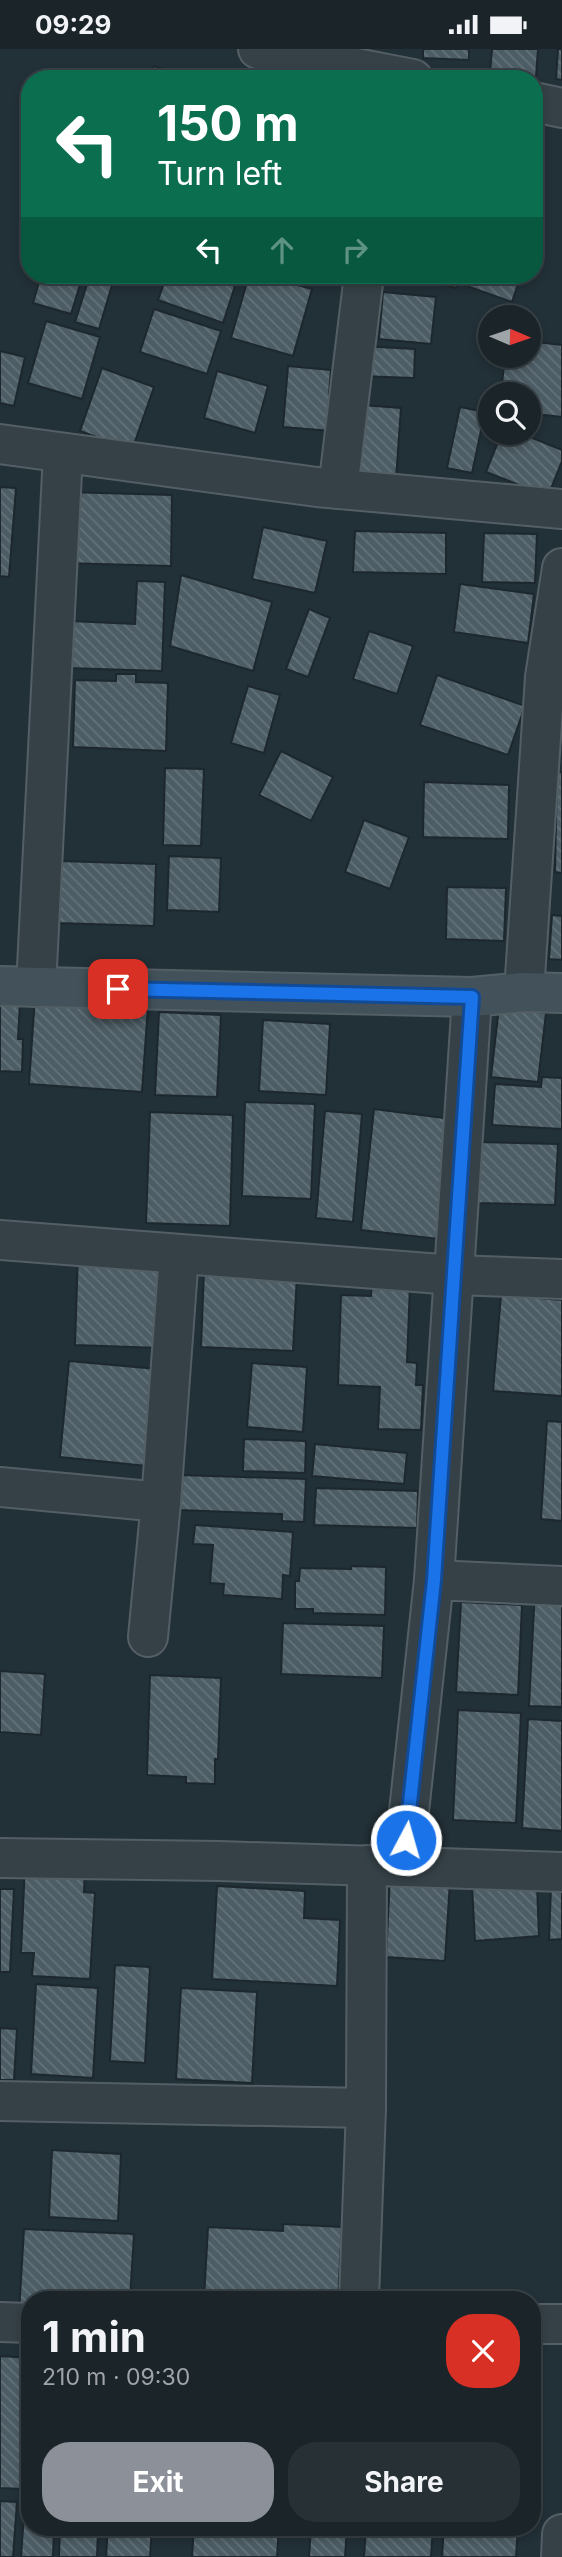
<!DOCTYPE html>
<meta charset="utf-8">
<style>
body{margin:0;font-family:Inter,sans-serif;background:#273035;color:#f1f3f6;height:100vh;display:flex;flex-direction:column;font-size:26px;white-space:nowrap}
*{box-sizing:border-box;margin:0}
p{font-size:23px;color:#9fa4a8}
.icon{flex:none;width:38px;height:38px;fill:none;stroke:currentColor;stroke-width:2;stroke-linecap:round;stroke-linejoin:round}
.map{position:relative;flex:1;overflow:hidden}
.panel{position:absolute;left:21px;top:2242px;width:520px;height:245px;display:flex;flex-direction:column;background:#1a2429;border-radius:28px;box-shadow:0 4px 10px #0003,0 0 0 2px #384146}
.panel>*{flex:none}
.top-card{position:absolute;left:21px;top:21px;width:522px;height:214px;border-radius:28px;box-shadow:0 4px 10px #0003,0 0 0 2px #384146;background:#0b6e4f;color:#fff;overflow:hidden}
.needle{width:46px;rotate:92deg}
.buttons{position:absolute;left:478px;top:256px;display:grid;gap:14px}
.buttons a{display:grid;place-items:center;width:63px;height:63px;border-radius:50%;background:#1a2429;box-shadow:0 4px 10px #0003,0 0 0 2px #384146;font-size:35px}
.pin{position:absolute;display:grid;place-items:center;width:60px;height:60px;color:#fff;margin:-30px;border-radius:14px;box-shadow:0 4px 10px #0006}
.me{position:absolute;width:77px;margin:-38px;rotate:6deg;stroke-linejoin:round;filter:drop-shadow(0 0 5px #0008)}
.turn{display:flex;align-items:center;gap:24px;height:147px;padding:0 21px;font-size:32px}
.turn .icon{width:91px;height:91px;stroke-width:2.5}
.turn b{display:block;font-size:49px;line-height:60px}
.lanes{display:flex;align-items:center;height:66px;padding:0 21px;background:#0003;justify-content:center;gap:35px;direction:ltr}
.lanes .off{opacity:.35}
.round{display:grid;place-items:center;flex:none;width:74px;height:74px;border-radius:28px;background:#273035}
.overview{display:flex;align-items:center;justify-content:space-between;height:119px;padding:0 21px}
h1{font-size:42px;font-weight:700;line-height:52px}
.action{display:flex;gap:14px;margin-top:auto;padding:14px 21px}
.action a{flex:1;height:80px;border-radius:28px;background:#8c9099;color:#fff;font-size:28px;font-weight:700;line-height:80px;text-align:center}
.action a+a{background:#273035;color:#f1f3f6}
.status{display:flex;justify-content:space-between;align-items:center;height:49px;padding:0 35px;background:#1a2429;direction:ltr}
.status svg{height:19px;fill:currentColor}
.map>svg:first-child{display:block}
</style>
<div class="status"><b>09:29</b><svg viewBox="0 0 49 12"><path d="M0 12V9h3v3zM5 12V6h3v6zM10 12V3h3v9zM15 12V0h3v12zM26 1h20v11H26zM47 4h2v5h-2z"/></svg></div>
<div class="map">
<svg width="562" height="2508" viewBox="0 0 562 2508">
<defs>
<pattern id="building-back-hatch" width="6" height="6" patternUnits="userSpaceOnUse" patternTransform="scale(1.75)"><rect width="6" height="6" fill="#4d5d65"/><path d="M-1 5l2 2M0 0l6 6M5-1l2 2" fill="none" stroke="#647279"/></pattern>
</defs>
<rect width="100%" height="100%" fill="#223037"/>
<g fill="url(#building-back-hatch)" stroke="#1d282e" stroke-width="2">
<path d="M423,0H469V11L423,9Z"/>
<path d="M492,0H538L536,28L490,24Z"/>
<path d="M558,0H562V31L556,30Z"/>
<path d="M154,17L192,30H150Z"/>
<path d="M41,226H83L71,265L33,254Z"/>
<path d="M90,226H115L99,280L75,273Z"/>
<path d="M167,226H205L235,237L223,274L158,251Z"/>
<path d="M249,226H260L312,240L293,307L231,289Z"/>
<path d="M406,226H459L456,239Z"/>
<path d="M464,226H521L512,253L461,235Z"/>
<path d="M383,243L436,248L431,295L379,290Z"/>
<path d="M154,260L221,282L207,325L140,303Z"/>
<path d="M46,272L100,288L82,350L28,334Z"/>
<path d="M528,292L562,296V368L528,364V345H501L505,306H528Z"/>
<path d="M360,297L415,300L414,329L359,327Z"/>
<path d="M0,302L25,308L14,357L0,354Z"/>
<path d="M288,317L331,321L329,345H335L332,382L283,378Z"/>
<path d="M102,319L154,338L132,401L80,382Z"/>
<path d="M217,322L268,337L255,384L204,369Z"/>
<path d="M349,355L401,359L396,430L344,427Z"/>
<path d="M460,358L485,363L472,424L447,419Z"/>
<path d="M502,383H518L562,401V412L548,447L486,423Z"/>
<path d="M0,438L16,439L9,528L0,527Z"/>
<path d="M65,443L172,446L171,517L63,514Z"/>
<path d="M263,478L327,492L315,544L252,530Z"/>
<path d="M355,482L446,484V525L353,523Z"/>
<path d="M484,484L537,485L535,534L482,533Z"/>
<path d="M181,526L272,553L253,622L170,597Z"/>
<path d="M137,532L165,533L162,622L68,619L70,572L135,575Z"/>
<path d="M460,535L534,545L528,594L454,583Z"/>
<path d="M309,560L330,569L308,628L286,620Z"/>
<path d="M369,582L413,597L397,645L353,630Z"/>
<path d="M116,625H136V633L168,634L166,702L73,698L75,631L116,632Z"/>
<path d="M437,626L525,657L508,706L420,676Z"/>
<path d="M248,637L280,646L264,704L231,694Z"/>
<path d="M281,702L333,728L311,772L259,746Z"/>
<path d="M165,719L204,720L201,797L163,796Z"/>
<path d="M557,723H562V824L555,823Z"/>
<path d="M424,733L509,736L508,790L423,788Z"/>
<path d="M364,771L409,788L390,840L345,823Z"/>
<path d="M169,807L221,809L219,863L167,861Z"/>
<path d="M59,812L156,815L154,877L57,874Z"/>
<path d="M447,838L506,839L504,892L446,890Z"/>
<path d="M552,866L562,867V911L549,910Z"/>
<path d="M35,948L148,956L142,1043L29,1035Z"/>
<path d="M0,952L20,953L18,990H23L22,1023L0,1022Z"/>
<path d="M499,958L546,964L538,1033L491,1028Z"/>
<path d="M159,963L221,966L217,1048L155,1046Z"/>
<path d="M263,971L330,975L326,1046L259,1042Z"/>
<path d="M542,1028L562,1029V1080L492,1076L495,1035L541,1038Z"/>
<path d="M245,1053L315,1055L311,1150L242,1147Z"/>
<path d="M374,1060L452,1070L439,1190L361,1181Z"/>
<path d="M325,1062L362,1065L353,1173L316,1169Z"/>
<path d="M150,1063L233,1066L230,1177L146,1174Z"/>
<path d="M479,1093L558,1095L555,1156L477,1154Z"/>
<path d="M78,1202L163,1205L160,1299L75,1296Z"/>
<path d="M204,1222L297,1226L293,1302L201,1298Z"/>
<path d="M372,1235L410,1236L407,1313L417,1314L416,1336H423L421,1381L378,1380L380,1338L338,1336L341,1246L371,1247Z"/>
<path d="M501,1246L562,1251V1347L493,1342Z"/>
<path d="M69,1312L157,1320L147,1417L60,1408Z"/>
<path d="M252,1314L307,1318L303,1383L247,1378Z"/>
<path d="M547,1372L562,1373V1472L541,1470Z"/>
<path d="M244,1390L306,1392L305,1424L243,1422Z"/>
<path d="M315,1395L407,1404L404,1435L312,1427Z"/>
<path d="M180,1426L306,1430L304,1473L282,1472V1465L179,1461Z"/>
<path d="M316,1439L418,1442L417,1479L314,1476Z"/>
<path d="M195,1476L293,1483L290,1527L283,1526L282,1550L223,1546L224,1535L210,1534L213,1496L193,1495Z"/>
<path d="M351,1517L386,1518L385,1566L313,1564V1560H295V1532H299L300,1519L351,1520Z"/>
<path d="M535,1540L562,1541V1658L529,1657Z"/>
<path d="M461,1553L522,1556L518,1646L456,1643Z"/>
<path d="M283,1574L384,1577L382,1629L281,1625Z"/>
<path d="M0,1622L45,1625L41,1686L0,1683Z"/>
<path d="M150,1626L221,1629L218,1710H215V1735L186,1734V1728L147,1726Z"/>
<path d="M458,1661L521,1664L516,1774L453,1771Z"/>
<path d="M528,1670L562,1672V1782L522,1779Z"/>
<path d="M25,1815L85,1818L84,1843L95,1844L90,1930L32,1927L34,1904H21Z"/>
<path d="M390,1828L450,1832L445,1912L386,1908Z"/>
<path d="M537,1836L539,1887L475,1892L472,1837Z"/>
<path d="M217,1837L305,1842L304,1869L340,1871L337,1937L212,1930Z"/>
<path d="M551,1838H562V1890L549,1891Z"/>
<path d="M0,1840H14L10,1923H0Z"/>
<path d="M115,1916L150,1918L145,2014L110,2012Z"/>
<path d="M36,1935L98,1939L93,2029L31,2025Z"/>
<path d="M181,1939L257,1943L252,2034L176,2030Z"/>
<path d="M0,1979L17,1980L14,2031H0Z"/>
<path d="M52,2101L121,2105L118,2172L49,2168Z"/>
<path d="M283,2175L342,2178L338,2250H204L208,2178L283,2182Z"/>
<path d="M24,2180L134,2185L130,2250H30V2265L19,2264Z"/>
<path d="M0,2307L30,2309L22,2440L0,2439Z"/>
<path d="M0,2452L17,2453L13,2508H0Z"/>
<path d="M24,2465H30V2478H54L53,2508H21Z"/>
<path d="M60,2478L98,2480L97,2508H59Z"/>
<path d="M108,2478H152L150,2508H106Z"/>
<path d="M194,2478H279L277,2508H192Z"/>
<path d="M311,2478H347L345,2508H309Z"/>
<path d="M366,2478H433L431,2508H364Z"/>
<path d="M444,2478H518L516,2508H442Z"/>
</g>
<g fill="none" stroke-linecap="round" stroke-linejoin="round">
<defs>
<g id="street">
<path d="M258,0L413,30"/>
<path d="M534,53L562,59"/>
<path d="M0,395L317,438L562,460"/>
<path d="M338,440L364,226"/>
<path d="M36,938L63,404"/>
<path d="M524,943L545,628L562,519"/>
<path d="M0,1191L454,1226L562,1230"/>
<path d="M0,1438L161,1453"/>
<path d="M434,1531L562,1537"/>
<path d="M148,1588L161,1453L179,1205"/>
<path d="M0,1809L219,1812L562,1823"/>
<path d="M403,1818L434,1531L472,948"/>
<path d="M0,2052L366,2059"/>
<path d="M359,2250L366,2059L367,1816"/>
<path d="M0,2273L30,2274"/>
<path d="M532,2275H562"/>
<path d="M561,2508L562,2485"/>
</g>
<path id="secondary" d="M0,937L472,948L524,943L562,944"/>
</defs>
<use href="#street" stroke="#535f65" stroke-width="42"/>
<use href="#secondary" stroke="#535f65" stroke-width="42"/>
<use href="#street" stroke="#354147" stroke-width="38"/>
<use href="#secondary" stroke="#43525a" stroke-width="38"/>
</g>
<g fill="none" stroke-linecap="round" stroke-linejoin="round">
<defs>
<path id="route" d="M118,940L472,948L434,1531L406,1791"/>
</defs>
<use href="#route" stroke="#114b97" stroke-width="18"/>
<use href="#route" stroke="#1a73e8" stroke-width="12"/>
</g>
</svg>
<div class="buttons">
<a><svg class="needle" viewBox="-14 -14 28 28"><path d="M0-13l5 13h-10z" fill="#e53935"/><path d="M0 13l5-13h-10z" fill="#9fa4a8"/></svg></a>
<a><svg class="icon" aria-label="search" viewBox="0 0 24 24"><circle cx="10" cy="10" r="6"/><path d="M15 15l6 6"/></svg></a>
</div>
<div class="pin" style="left:118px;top:940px;background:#d93025"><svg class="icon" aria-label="arrive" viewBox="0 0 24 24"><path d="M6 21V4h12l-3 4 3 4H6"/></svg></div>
<svg class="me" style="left:406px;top:1791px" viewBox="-20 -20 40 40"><circle r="17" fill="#1a73e8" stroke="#fff" stroke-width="3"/><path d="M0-11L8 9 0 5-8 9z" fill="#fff"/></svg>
<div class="top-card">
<div class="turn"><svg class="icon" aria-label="left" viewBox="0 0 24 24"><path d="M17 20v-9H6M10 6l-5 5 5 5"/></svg><div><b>150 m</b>Turn left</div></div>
<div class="lanes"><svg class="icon" aria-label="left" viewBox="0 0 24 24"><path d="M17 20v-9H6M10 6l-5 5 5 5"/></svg><svg class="icon off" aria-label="ahead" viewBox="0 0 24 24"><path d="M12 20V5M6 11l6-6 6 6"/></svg><svg class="icon off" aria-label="right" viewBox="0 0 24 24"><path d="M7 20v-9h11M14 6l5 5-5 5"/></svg></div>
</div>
<section class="panel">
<div class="overview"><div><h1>1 min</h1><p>210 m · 09:30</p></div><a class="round" style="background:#d93025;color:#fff"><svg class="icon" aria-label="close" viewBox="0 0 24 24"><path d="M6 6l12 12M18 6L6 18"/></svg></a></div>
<div class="action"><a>Exit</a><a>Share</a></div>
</section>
</div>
